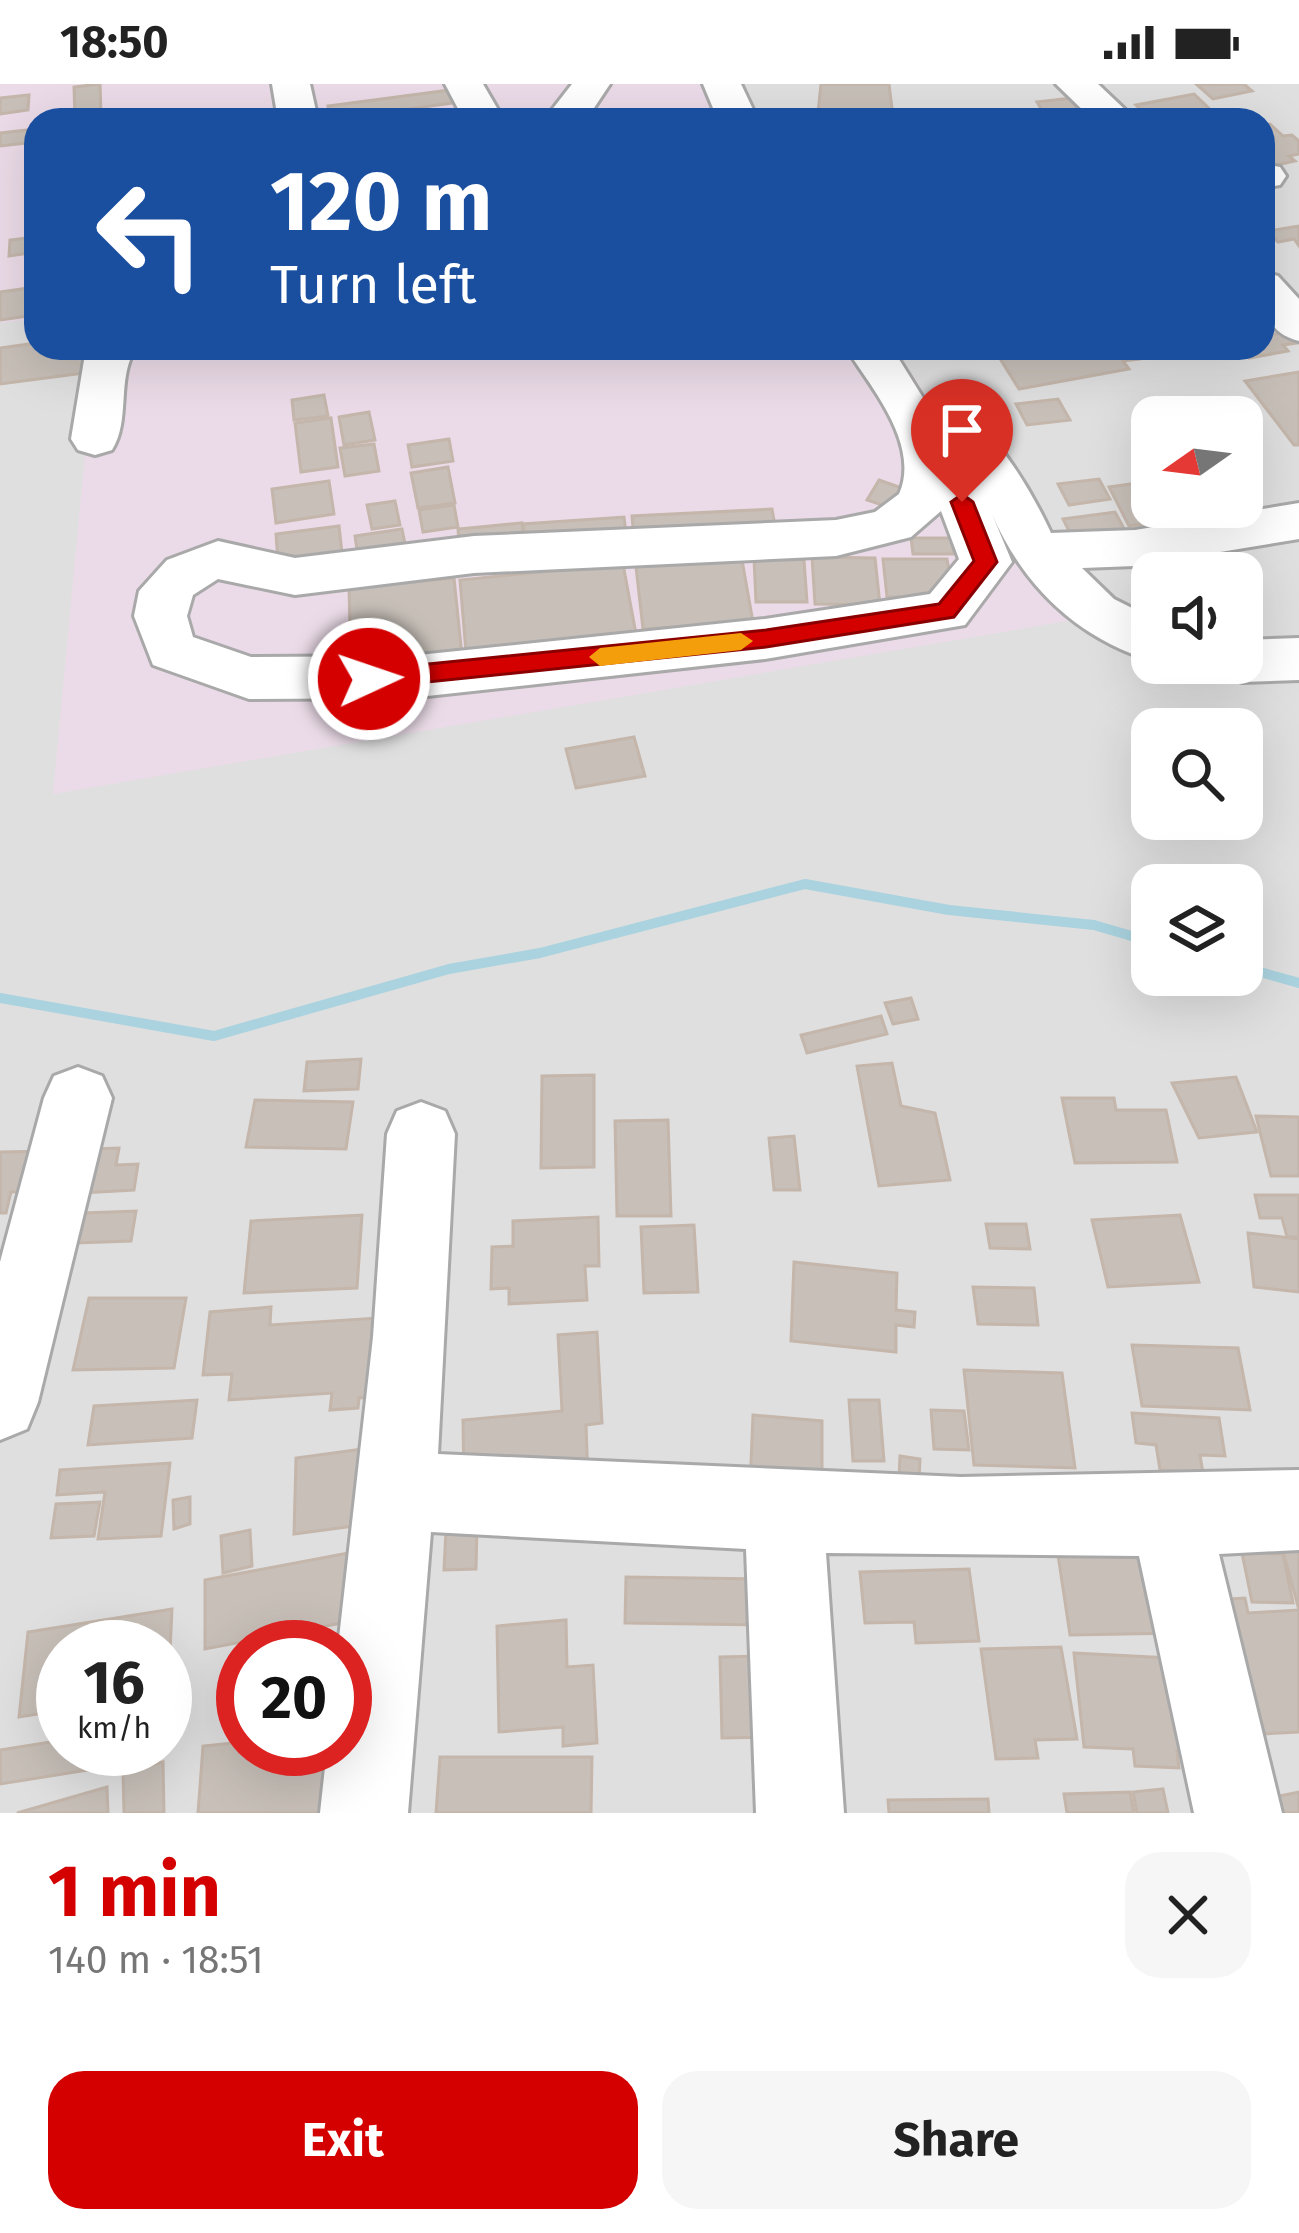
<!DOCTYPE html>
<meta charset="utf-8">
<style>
body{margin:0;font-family:"Fira Sans",sans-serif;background:#f6f6f6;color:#222;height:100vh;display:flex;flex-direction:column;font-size:45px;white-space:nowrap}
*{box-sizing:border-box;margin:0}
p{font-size:39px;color:#767676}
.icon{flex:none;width:66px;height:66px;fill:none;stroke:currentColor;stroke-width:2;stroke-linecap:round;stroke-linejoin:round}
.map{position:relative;height:1729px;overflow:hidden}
.panel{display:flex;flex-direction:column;background:#fff;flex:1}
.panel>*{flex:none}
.top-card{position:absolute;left:24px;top:24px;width:1251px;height:252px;border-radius:36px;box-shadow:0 12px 48px #0002;background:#1a4fa0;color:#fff;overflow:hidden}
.needle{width:78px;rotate:256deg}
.fabs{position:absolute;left:1131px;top:312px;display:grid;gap:24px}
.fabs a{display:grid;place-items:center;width:132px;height:132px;border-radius:24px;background:#fff;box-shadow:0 12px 48px #0002;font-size:60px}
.speed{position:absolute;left:36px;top:1536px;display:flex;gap:24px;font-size:60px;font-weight:700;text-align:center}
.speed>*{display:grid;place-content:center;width:156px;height:156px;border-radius:50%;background:#fff;box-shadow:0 12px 48px #0002;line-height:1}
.speed small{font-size:30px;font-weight:400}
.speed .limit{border:18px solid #d22;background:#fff;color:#111}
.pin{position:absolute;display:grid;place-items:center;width:102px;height:102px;color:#fff;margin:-123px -51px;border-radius:50% 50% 50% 0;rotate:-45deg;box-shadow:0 0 12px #0007}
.pin .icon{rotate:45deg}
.me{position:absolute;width:132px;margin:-66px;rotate:87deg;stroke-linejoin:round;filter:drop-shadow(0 0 9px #0008)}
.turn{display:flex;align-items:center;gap:42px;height:252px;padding:0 48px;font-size:54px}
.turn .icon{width:156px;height:156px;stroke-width:2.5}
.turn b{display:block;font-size:84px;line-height:102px}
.round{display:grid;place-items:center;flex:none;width:126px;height:126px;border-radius:36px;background:#f6f6f6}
.summary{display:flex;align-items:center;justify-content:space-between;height:204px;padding:0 48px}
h1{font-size:72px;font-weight:700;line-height:90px;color:#d40000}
.cta{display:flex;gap:24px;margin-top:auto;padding:24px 48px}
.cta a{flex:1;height:138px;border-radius:36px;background:#d40000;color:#fff;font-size:48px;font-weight:700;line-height:138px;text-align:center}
.cta a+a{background:#f6f6f6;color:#222}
.status{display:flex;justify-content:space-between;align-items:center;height:84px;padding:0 60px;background:#fff;direction:ltr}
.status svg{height:33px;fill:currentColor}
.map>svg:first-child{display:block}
</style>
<div class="status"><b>18:50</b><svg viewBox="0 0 49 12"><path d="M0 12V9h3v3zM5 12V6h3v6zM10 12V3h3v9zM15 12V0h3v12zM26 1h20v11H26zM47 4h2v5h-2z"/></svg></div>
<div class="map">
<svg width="1299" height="1729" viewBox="0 0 1299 1729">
<rect width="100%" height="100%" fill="#f2efe9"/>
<path fill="#e0dfdf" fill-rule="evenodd" d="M0,0H1299V1729H0ZM36,36H1263V264H36ZM1152,333H1242V423H1152ZM1152,489H1242V579H1152ZM1152,645H1242V735H1152ZM1152,801H1242V891H1152ZM63,1563H165V1665H63ZM243,1563H345V1665H243Z"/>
<g fill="#ebdbe8">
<path d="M0,0H717L733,36H36V235L0,239Z"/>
<path d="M95,264H895L1073,536L53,710Z"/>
</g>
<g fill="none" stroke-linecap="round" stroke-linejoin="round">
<g stroke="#aad3df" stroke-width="10">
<path d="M1242,883L1299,899"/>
<path d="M0,914L214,952L449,885L540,869L805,800L949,826L1094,841L1152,858"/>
</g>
</g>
<g fill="#c7bfb8" stroke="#c4b6ab" stroke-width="3">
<path d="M100,0L101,30L75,33L74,3Z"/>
<path d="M821,0H889L893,33L818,28Z"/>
<path d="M1196,0H1244L1252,7L1213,15Z"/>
<path d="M450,6L453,19L357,32L358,36H331L328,22Z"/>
<path d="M1194,10L1217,32L1151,36L1136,21Z"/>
<path d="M29,11L28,26L0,30V14Z"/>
<path d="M1071,14L1084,36H1048L1037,18Z"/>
<path d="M1270,40L1283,52L1292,51L1299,57V70L1289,72L1295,77L1268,83L1263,79V41Z"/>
<path d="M36,45V58L0,62V49Z"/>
<path d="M1299,142V162L1294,155L1278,158L1268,147Z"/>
<path d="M36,153V168L9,172L10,156Z"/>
<path d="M36,203V231L0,236V208Z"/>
<path d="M1263,243L1269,251L1288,248L1297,259L1283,261L1288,267L1249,274L1241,264H1263Z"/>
<path d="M36,259V264H89L92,288L0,300V264Z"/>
<path d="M1053,264L1061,271L1131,264L1139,275L1123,277L1129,285L1019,305L999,273Z"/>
<path d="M1299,288V361H1294L1245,297Z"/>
<path d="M324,311L328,332L294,336L292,316Z"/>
<path d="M1058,315L1070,336L1027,341L1016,320Z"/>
<path d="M369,328L375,356L344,361L339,333Z"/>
<path d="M331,334L338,383L301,388L295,339Z"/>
<path d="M449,355L453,377L412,383L408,361Z"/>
<path d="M374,360L379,387L345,392L340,364Z"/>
<path d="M448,383L455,419L418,424L411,389Z"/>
<path d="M1099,395L1110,415L1069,421L1058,400Z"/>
<path d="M879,396L905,405L894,425L867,416Z"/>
<path d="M329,397L334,430L276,439L272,405Z"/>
<path d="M1152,397V423H1178L1184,434L1129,442L1109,403Z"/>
<path d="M395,417L400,441L372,445L367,421Z"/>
<path d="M454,421L458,443L423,448L419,426Z"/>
<path d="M772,425L776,447L634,455L632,432Z"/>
<path d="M1115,428L1127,450L1074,457L1063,435Z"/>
<path d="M624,433L627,458L526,463L523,440Z"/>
<path d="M522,439L525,463L460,470L458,445Z"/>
<path d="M339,442L342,469L278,478L276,450Z"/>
<path d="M402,445L406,465L358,472L355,452Z"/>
<path d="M911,454H951L954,470H913Z"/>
<path d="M812,473L875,474L880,521L815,520Z"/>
<path d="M754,475L804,476L807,518H756Z"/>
<path d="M883,475H947L954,513H887Z"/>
<path d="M742,476L753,538L643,545L636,483Z"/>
<path d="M623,480L636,550L466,568L460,496Z"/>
<path d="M454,494L462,572L351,583L349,504Z"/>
<path d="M634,653L645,692L576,704L566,665Z"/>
<path d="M911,914L918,935L893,940L885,919Z"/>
<path d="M881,932L887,950L807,969L801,951Z"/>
<path d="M361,975L358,1005L304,1007L307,978Z"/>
<path d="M892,979L901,1022L935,1029L950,1096L879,1102L857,982Z"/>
<path d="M594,991V1083L541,1084L542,992Z"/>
<path d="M1236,993L1257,1048L1199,1054L1172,999Z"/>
<path d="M1062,1014H1114L1116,1026H1166L1177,1078L1075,1079Z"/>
<path d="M255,1016L353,1018L346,1065L246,1063Z"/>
<path d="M1256,1032L1299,1033V1092H1271Z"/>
<path d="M668,1036L671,1132H617L615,1037Z"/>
<path d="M794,1052L800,1106H774L769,1054Z"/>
<path d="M119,1064L116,1081L138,1080L134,1106L83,1109L90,1065Z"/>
<path d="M49,1067L41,1107L11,1108L6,1129H0V1068Z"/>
<path d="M1255,1111H1299V1153H1287L1282,1134H1260Z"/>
<path d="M136,1127L131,1157L77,1159L83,1129Z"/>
<path d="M362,1131L357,1204L244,1209L251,1137Z"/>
<path d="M1180,1131L1199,1198L1108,1203L1092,1136Z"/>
<path d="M598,1133L599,1182H585L587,1216L509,1220V1204L491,1205L492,1163L513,1162V1137Z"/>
<path d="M986,1140H1026L1030,1165L990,1164Z"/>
<path d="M694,1141L698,1208L644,1209L641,1143Z"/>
<path d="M1248,1149L1299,1155V1208L1254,1203Z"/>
<path d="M794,1178L897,1189L896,1226L915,1228L914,1243L896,1241V1268L791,1257Z"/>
<path d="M973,1203L1034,1204L1038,1241L978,1240Z"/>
<path d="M89,1214H186L174,1284L73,1286Z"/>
<path d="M271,1223L270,1241L393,1233L390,1312L359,1314L358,1324L330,1326L332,1309L229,1316L232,1290L203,1291L210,1228Z"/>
<path d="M597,1248L602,1339L586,1341L588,1395L464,1407L463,1336L562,1327L558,1251Z"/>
<path d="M1132,1261L1238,1264L1250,1326L1142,1322Z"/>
<path d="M964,1286L1062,1289L1075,1384L974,1381Z"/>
<path d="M197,1316L192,1354L88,1361L94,1322Z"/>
<path d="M849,1316H879L884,1377H853Z"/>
<path d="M931,1326L964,1327L969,1366L934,1365Z"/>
<path d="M1132,1329L1219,1334L1225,1372L1200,1371L1203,1389L1160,1386L1156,1361L1136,1359Z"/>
<path d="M753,1331L822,1337V1409L750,1402Z"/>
<path d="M370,1364V1440L294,1450L296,1374Z"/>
<path d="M900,1372L920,1375L919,1397L899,1393Z"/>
<path d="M170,1379L161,1452L98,1455L105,1408L57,1411L60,1386Z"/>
<path d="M190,1413V1440L174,1445L173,1416Z"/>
<path d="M100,1418L94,1452L51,1454L56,1420Z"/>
<path d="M477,1443L476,1485L444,1486L446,1445Z"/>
<path d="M250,1446L252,1482L223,1489L221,1452Z"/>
<path d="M1299,1452V1648L1245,1651L1212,1516L1245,1514L1248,1529L1299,1526L1279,1453Z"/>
<path d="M364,1466L368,1534L205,1565V1496Z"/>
<path d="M1164,1468L1181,1549L1070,1551L1058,1471Z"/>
<path d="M1242,1469L1283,1470L1293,1519L1252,1518Z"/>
<path d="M969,1485L979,1557L916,1559L914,1538L865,1539L860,1488Z"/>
<path d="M626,1493L765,1495L766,1541L625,1539Z"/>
<path d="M172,1525L168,1610L165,1563H63V1626L19,1633L28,1548Z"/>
<path d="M566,1536L567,1583L593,1581L597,1659L563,1662V1643L499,1648L497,1542Z"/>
<path d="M1061,1563L1077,1655L1035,1656L1038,1674L996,1675L981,1565Z"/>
<path d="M1074,1569L1190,1575L1204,1670L1177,1667L1179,1684L1135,1682L1133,1665L1084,1663Z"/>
<path d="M768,1572L772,1653L722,1654L720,1573Z"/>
<path d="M358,1646L342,1729H198L203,1662L243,1658V1665H345V1647Z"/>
<path d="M63,1656V1665H90L88,1686L0,1700V1666Z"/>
<path d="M440,1673H592L591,1729H436Z"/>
<path d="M163,1678L164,1729H124L123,1688Z"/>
<path d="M107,1703L108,1729H17Z"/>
<path d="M1163,1705L1168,1729H1137L1133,1708Z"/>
<path d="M1130,1708L1134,1729H1067L1064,1710Z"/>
<path d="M1299,1708V1729H1280L1275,1713Z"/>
<path d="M988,1715L989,1729H889L888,1716Z"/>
</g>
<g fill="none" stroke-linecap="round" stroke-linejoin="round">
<defs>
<g id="minor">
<path d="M272,0H310L318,36H278Z"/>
<path d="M445,0H483L504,36H464Z"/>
<path d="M572,0H610L586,36H544Z"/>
<path d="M703,0H741L758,36H718Z"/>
<path d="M1056,0H1098L1136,36H1093Z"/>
<path d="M1263,80L1280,83L1286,92L1280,101L1263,104Z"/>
<path d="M1263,188L1278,192L1299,215V257C1263,248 1263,220 1263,188Z"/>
<path d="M86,264H136C116,294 131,336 112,366L95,371L78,366L71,355Z"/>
<path d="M846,264H892L940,341L960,331C994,340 1036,416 1051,449L1135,446L1299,419V455L1135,482L1082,484L1114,515L1152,534V577C1077,554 1023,502 992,430L1012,478L965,541L765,575L409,614L249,615L153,581L134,532L139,507L167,476L218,457L295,474L474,452L836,436L875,428L899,410C921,361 871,303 846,264ZM941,427L959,475L930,510L765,535L409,572L251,573L193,553L187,532L193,511L218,495L295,511L474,489L836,472L911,453Z"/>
<path d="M1299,554V596L1242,598L1223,592L1216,579H1242V556Z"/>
<path d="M78,983L102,992L112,1014L38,1318L27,1345L0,1356V1178L44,1014L54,992Z"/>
<path d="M421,1018L445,1027L455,1050L438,1370L961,1393L1299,1386V1466L1219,1470L1282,1729H1194L1139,1472L826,1469L844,1729H756L746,1465L431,1448L408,1729H320L327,1665H345V1563H338L373,1253L387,1050L397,1027Z"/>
</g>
</defs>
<use href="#minor" stroke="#a9a9a9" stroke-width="6"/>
<use href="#minor" fill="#fff" fill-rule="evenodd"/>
</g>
<path fill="#d40000" stroke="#8a0000" stroke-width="3" d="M962,410L973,418L997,478L954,533L766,563L369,604L357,595L369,586L766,546L939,520L974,477L951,418Z"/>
<path fill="#f59e0b" d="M741,549L753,557L741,566L600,582L589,573L600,564Z"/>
</svg>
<div class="fabs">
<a><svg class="needle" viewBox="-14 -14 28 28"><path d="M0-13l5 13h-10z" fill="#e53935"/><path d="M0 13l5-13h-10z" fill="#767676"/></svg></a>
<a><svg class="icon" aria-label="sound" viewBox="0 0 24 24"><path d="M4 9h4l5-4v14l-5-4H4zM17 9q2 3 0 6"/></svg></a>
<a><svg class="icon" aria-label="search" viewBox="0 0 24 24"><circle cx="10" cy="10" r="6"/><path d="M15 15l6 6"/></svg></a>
<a><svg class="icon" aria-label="layers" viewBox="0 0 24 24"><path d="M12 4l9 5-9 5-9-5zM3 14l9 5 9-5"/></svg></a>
</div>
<div class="speed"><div>16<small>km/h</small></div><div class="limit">20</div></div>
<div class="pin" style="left:962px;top:418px;background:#d93025"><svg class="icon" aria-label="arrive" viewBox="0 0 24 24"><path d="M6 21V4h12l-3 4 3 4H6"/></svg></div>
<svg class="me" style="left:369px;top:595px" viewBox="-20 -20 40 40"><circle r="17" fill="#d40000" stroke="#fff" stroke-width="3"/><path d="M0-11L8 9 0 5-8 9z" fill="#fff"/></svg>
<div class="top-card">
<div class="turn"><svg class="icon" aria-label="left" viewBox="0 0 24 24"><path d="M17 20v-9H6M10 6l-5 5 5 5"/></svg><div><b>120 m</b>Turn left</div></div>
</div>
</div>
<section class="panel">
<div class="summary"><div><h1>1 min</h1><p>140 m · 18:51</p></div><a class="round"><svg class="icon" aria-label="close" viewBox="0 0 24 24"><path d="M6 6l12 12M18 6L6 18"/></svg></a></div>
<div class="cta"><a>Exit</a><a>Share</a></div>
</section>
